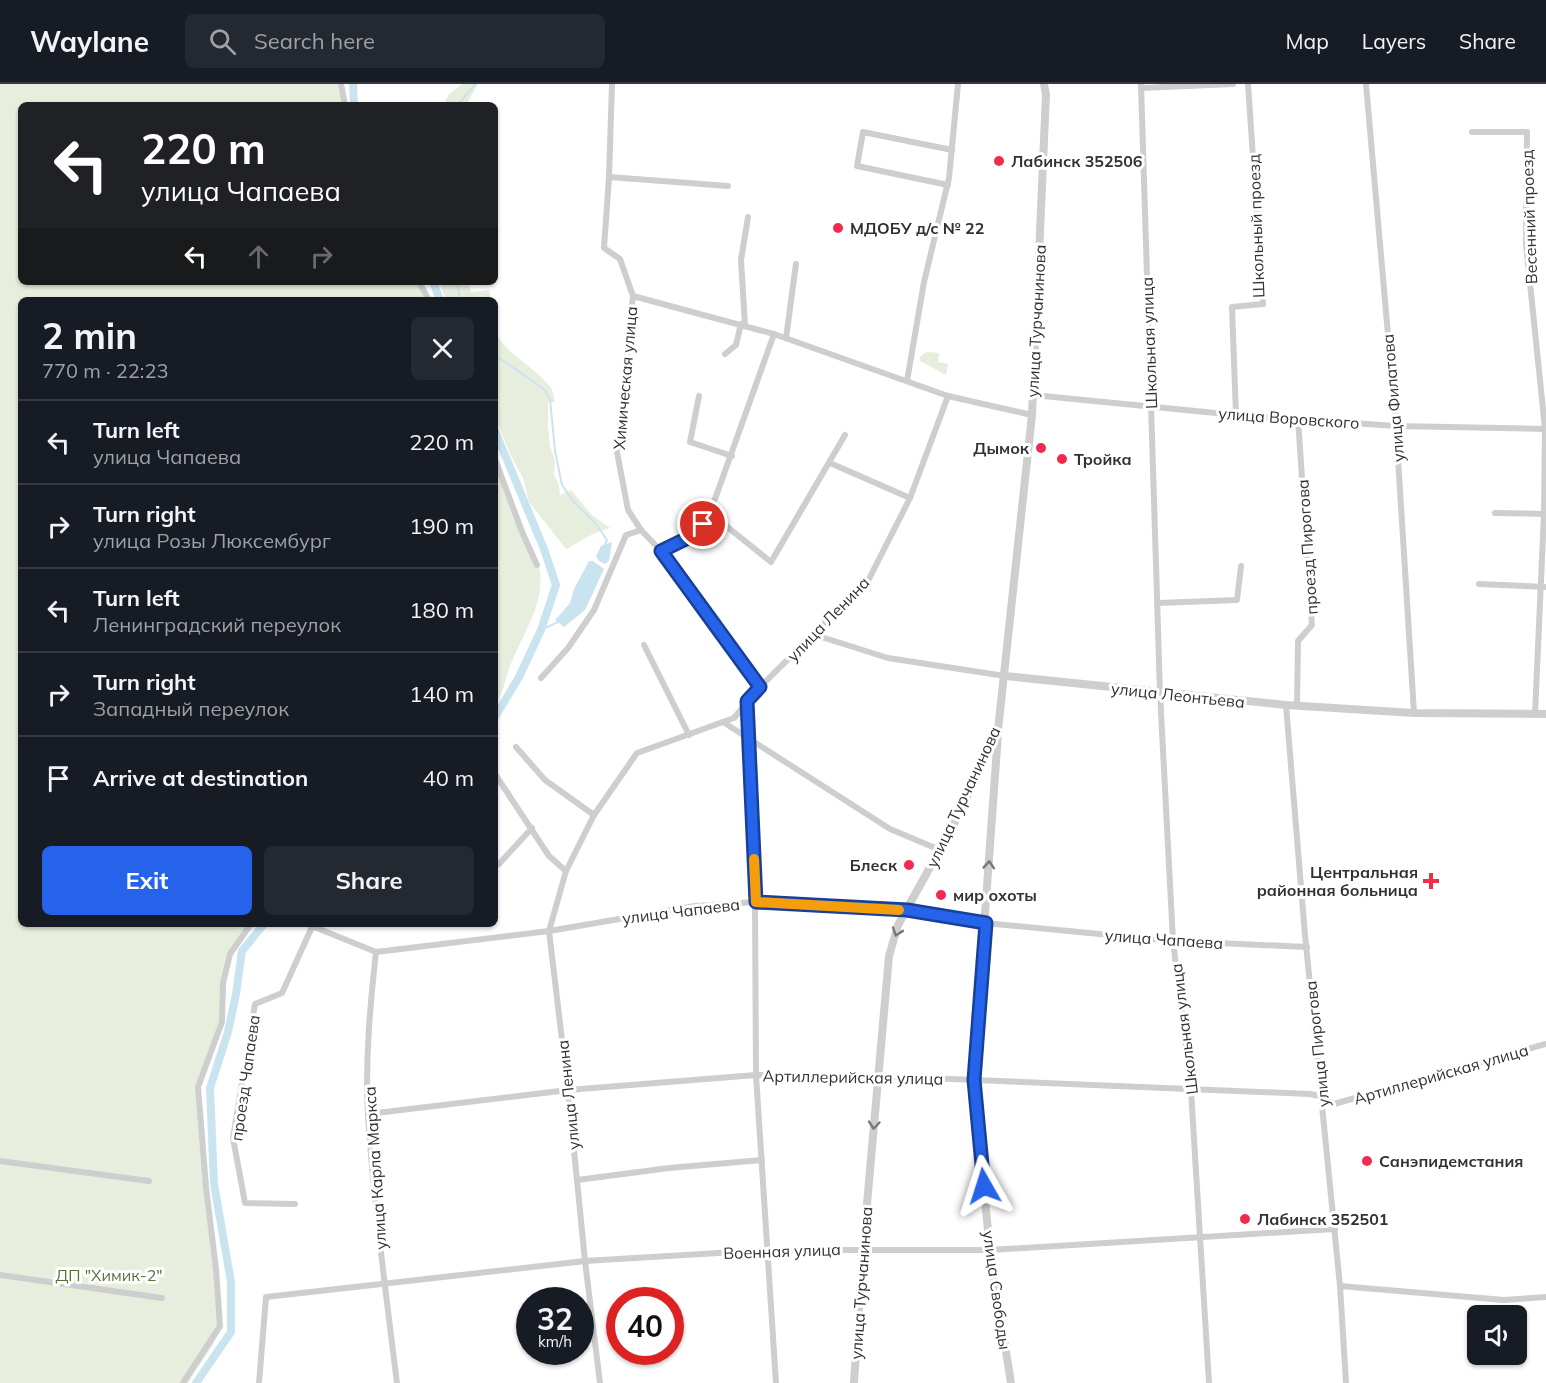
<!DOCTYPE html>
<meta charset="utf-8">
<style>
body{margin:0;font-family:Mulish,sans-serif;background:#242831;color:#f1f3f6;height:100vh;display:flex;flex-direction:column;font-size:22px;white-space:nowrap}
*{box-sizing:border-box;margin:0}
p{font-size:20px;color:#9ea1a6}
.icon{flex:none;width:33px;height:33px;fill:none;stroke:currentColor;stroke-width:2;stroke-linecap:round;stroke-linejoin:round}
.map{position:relative;flex:1;overflow:hidden}
.sheet{position:absolute;left:18px;top:213px;width:480px;height:630px;display:flex;flex-direction:column;background:#171b24;border-radius:9px;box-shadow:0 2px 4px #0004}
.sheet>*{flex:none}
.banner{position:absolute;left:18px;top:18px;width:480px;height:183px;border-radius:9px;box-shadow:0 2px 4px #0004;background:#202124;color:#fff;overflow:hidden}
.fabs{position:absolute;left:1467px;top:1221px;display:grid;gap:12px}
.fabs a{display:grid;place-items:center;width:60px;height:60px;border-radius:9px;background:#171b24;box-shadow:0 2px 4px #0004;font-size:30px}
.speed{position:absolute;left:516px;top:1203px;display:flex;gap:12px;font-size:30px;font-weight:700;text-align:center}
.speed>*{display:grid;place-content:center;width:78px;height:78px;border-radius:50%;background:#171b24;box-shadow:0 2px 4px #0004;line-height:1}
.speed small{font-size:15px;font-weight:400}
.speed .limit{border:9px solid #d22;background:#fff;color:#111}
.pin{position:absolute;display:grid;place-items:center;width:51px;height:51px;color:#fff;margin:-26px;border:3px solid #fff;border-radius:50%;box-shadow:0 2px 6px #0007}
.me{position:absolute;width:66px;margin:-33px;rotate:354deg;stroke-linejoin:round;filter:drop-shadow(0 0 4px #0008)}
.turn{display:flex;align-items:center;gap:21px;height:126px;padding:0 24px;font-size:27px}
.turn .icon{width:78px;height:78px;stroke-width:2.5}
.turn b{display:block;font-size:42px;line-height:51px}
.lanes{display:flex;align-items:center;height:57px;padding:0 24px;background:#0003;justify-content:center;gap:30px;direction:ltr}
.lanes .off{opacity:.35}
.round{display:grid;place-items:center;flex:none;width:63px;height:63px;border-radius:9px;background:#242831}
.headline{display:flex;align-items:center;justify-content:space-between;height:102px;padding:0 24px}
h1{font-size:36px;font-weight:700;line-height:45px}
.cta{display:flex;gap:12px;margin-top:auto;padding:12px 24px}
.cta a{flex:1;height:69px;border-radius:9px;background:#2563eb;color:#fff;font-size:24px;font-weight:700;line-height:69px;text-align:center}
.cta a+a{background:#242831;color:#f1f3f6}
ul{padding:0;list-style:none}
li{display:flex;align-items:center;gap:18px;height:84px;padding:0 24px;border-top:2px solid #363941}
li div{flex:1}
li b{display:block;font-size:22px}
li em{font-style:normal}
header{display:flex;align-items:center;gap:36px;box-sizing:border-box;height:84px;padding:0 30px;background:#171b24;border-bottom:2px solid #363941}
header strong{font-size:28px}
nav{display:flex;gap:33px;margin-inline-start:auto;font-size:21px}
.search{width:420px;height:54px;background:#242831;display:flex;align-items:center;gap:15px;box-sizing:border-box;padding:0 21px;border-radius:9px;color:#9ea1a6;font-size:22px}
.map>svg:first-child{display:block}
</style>
<header>
<strong>Waylane</strong>
<div class="search"><svg class="icon" aria-label="search" viewBox="0 0 24 24"><circle cx="10" cy="10" r="6"/><path d="M15 15l6 6"/></svg>Search here</div>
<nav><a>Map</a><a>Layers</a><a>Share</a></nav>
</header>
<div class="map">
<svg width="1546" height="1299" viewBox="0 0 1546 1299">
<rect width="100%" height="100%" fill="#fff"/>
<g fill="#e8eede">
<path d="M0,0H343L347,21H21V198H421L430,216H21V840H253L231,870L225,898L223,938L199,1003L221,1242L214,1259L188,1299H0Z"/>
<path d="M462,0H478L466,21H443L449,10Z"/>
<path d="M439,198H469L471,208L489,206L491,216H446Z"/>
<path d="M495,244C500,268 538,284 551,304C553,307 554,314 555,318H548V343L550,362L555,377L554,390L559,401L560,411L571,406L592,431L610,444L593,450L566,465L529,418L523,394L511,372L495,333Z"/>
<path d="M929,268L939,269L938,278L948,280L946,291L920,277V273L924,269Z"/>
<path d="M495,370L539,482C547,522 520,552 508,588C504,601 503,609 495,622Z"/>
</g>
<g fill="#cae4ef">
<path d="M612,458L609,477L605,480L599,477L596,472L601,462Z"/>
<path d="M589,477H593L604,485L585,526L564,543L555,536L570,519L574,505Z"/>
</g>
<g fill="none" stroke-linecap="round" stroke-linejoin="round">
<g stroke="#cae4ef" stroke-width="2">
<path d="M458,21L475,0"/>
<path d="M457,198L460,216"/>
<path d="M495,271L545,306L550,315L555,367L562,401L573,417L596,440L607,456L605,461"/>
<path d="M541,546L560,537"/>
</g>
<g stroke="#cae4ef" stroke-width="8">
<path d="M353,0L354,21"/>
<path d="M433,198L440,216"/>
<path d="M495,347L544,465L556,501L541,546L519,593L495,633"/>
<path d="M196,1299L231,1248V1198L214,1100L210,1004L228,948L236,910L242,867L264,840"/>
</g>
<g stroke="#cecece" stroke-width="6">
<path d="M341,0L345,21"/>
<path d="M1141,0L1160,609L1173,857L1191,1006L1209,1299"/>
<path d="M1366,0L1396,342L1414,629"/>
<path d="M1141,4L1233,0"/>
<path d="M1472,48H1527L1526,160L1545,345L1544,430L1535,630"/>
<path d="M609,93L728,102"/>
<path d="M948,101L857,82L863,48L952,66"/>
<path d="M419,198L429,216"/>
<path d="M633,212L774,250L948,312L1032,331"/>
<path d="M745,241L741,176L748,133"/>
<path d="M786,254L796,180"/>
<path d="M725,270L736,261L741,240"/>
<path d="M907,297L924,198L949,94L958,0"/>
<path d="M1033,311L1236,331L1396,342L1546,345"/>
<path d="M699,312L690,358L732,372"/>
<path d="M1236,331L1232,223L1263,220L1248,0"/>
<path d="M495,375L522,448L537,481"/>
<path d="M830,379L910,414"/>
<path d="M710,429L771,478L845,351"/>
<path d="M1495,429L1546,430"/>
<path d="M641,446L661,467L760,603"/>
<path d="M661,467L696,450L710,429L774,250"/>
<path d="M1479,500L1546,503"/>
<path d="M1158,519L1237,516L1241,482"/>
<path d="M815,551L888,574L1005,592"/>
<path d="M644,561L689,651"/>
<path d="M541,594L568,564L594,526L626,451L641,446L628,426L617,368L633,212L620,175L604,164L609,93L612,0"/>
<path d="M747,618L755,818L756,991L776,1299"/>
<path d="M1286,621L1305,851L1340,1202L1346,1299"/>
<path d="M1297,622L1298,557L1312,541L1298,335"/>
<path d="M723,638L890,745L940,766"/>
<path d="M516,663L545,696L594,731"/>
<path d="M495,690L549,772L566,787"/>
<path d="M495,781L499,780L532,744"/>
<path d="M307,840L376,868L549,847L695,822L755,818L907,826L985,839L1173,857L1307,863"/>
<path d="M376,868C370,922 365,977 368,1032C374,1121 386,1210 397,1299"/>
<path d="M368,1030L568,1006L756,991L879,992L1310,1010L1323,1013L1334,1020L1546,960"/>
<path d="M0,1077L149,1097"/>
<path d="M577,1096L669,1084L762,1076"/>
<path d="M295,1120L245,1119L233,1054L255,920L282,909L312,843"/>
<path d="M0,1191L162,1214"/>
<path d="M1340,1202L1504,1216L1546,1213"/>
<path d="M183,1299L220,1242L216,1185L206,1103L198,1003L222,938L223,899L230,870L251,840"/>
<path d="M259,1299L266,1213L585,1177L768,1166H990L1335,1145"/>
<path d="M600,1299L585,1177L568,1006L549,847L566,787L594,731L637,669L734,634L760,603L869,495L910,414L948,312"/>
</g>
<g stroke="#cecece" stroke-width="8">
<path d="M1005,592L1286,621L1414,629L1546,630"/>
<path d="M998,650L973,996L990,1166L1011,1299"/>
<path d="M854,1299L863,1165L889,872L898,841L954,740L998,646L1032,331L1045,33L1046,11L1044,0"/>
</g>
</g>
<defs><path id="oneway-chevron" d="M-2-3.5L2.5 0L-2 3.5" fill="none" stroke-width="1.6" stroke-linecap="round" stroke-linejoin="round" transform="scale(1.5)"/></defs>
<g stroke="#787878">
<use href="#oneway-chevron" transform="translate(989 781) rotate(-86)"/>
<use href="#oneway-chevron" transform="translate(897 848) rotate(109)"/>
<use href="#oneway-chevron" transform="translate(874 1041) rotate(95)"/>
</g>
<g fill="none" stroke-linecap="round" stroke-linejoin="round">
<defs>
<path id="route" d="M703,440L696,450L661,467L760,603L747,617L756,818L907,826L986,839L974,996L984,1102"/>
</defs>
<use href="#route" stroke="#184099" stroke-width="15"/>
<use href="#route" stroke="#2563eb" stroke-width="10"/>
<path stroke="#f59e0b" stroke-width="10" d="M754,775L756,818L899,826"/>
</g>
<g fill="#ef2c4d" stroke="#fff" stroke-width="2">
<circle cx="999" cy="77" r="6"/>
<circle cx="838" cy="144" r="6"/>
<circle cx="1041" cy="364" r="6"/>
<circle cx="1062" cy="375" r="6"/>
<circle cx="909" cy="781" r="6"/>
<path d="M1428 788h6v6h6v6h-6v6h-6v-6h-6v-6h6z"/>
<circle cx="941" cy="811" r="6"/>
<circle cx="1367" cy="1077" r="6"/>
<circle cx="1245" cy="1135" r="6"/>
</g>
<g text-anchor="middle" stroke-width="6" stroke-linejoin="round" paint-order="stroke">
<g font-size="16" font-weight="bold" fill="#313131" stroke="#fff" text-anchor="start">
<text x="1011" y="83">Лабинск 352506</text>
<text x="850" y="150">МДОБУ д/с № 22</text>
<text x="1029" y="370" text-anchor="end">Дымок</text>
<text x="1074" y="381">Тройка</text>
<text x="897" y="787" text-anchor="end">Блеск</text>
<text x="1418" y="794" text-anchor="end">Центральная<tspan x="1418" dy="18">районная больница</tspan></text>
<text x="953" y="817">мир охоты</text>
<text x="1379" y="1083">Санэпидемстания</text>
<text x="1257" y="1141">Лабинск 352501</text>
</g>
<g font-size="16" fill="#313131" stroke="#fff">
<text transform="translate(1529 133) rotate(-92)" y="6">Весенний проезд</text>
<text transform="translate(1256 142) rotate(-92)" y="6">Школьный проезд</text>
<text transform="translate(1036 237) rotate(-87)" y="6">улица Турчанинова</text>
<text transform="translate(1149 259) rotate(-92)" y="6">Школьная улица</text>
<text transform="translate(625 294) rotate(-85)" y="6">Химическая улица</text>
<text transform="translate(1393 314) rotate(-95)" y="6">улица Филатова</text>
<text transform="translate(1289 334) rotate(4)" y="6">улица Воровского</text>
<text transform="translate(1307 463) rotate(-94)" y="6">проезд Пирогова</text>
<text transform="translate(828 535) rotate(-46)" y="6">улица Ленина</text>
<text transform="translate(1178 611) rotate(6)" y="6">улица Леонтьева</text>
<text transform="translate(963 713) rotate(-65)" y="6">улица Турчанинова</text>
<text transform="translate(681 827) rotate(-7)" y="6">улица Чапаева</text>
<text transform="translate(1164 855) rotate(4)" y="6">улица Чапаева</text>
<text transform="translate(1184 945) rotate(-97)" y="6">Школьная улица</text>
<text transform="translate(1317 960) rotate(-96)" y="6">улица Пирогова</text>
<text transform="translate(1441 990) rotate(-16)" y="6">Артиллерийская улица</text>
<text transform="translate(853 993) rotate(1)" y="6">Артиллерийская улица</text>
<text transform="translate(245 994) rotate(-82)" y="6">проезд Чапаева</text>
<text transform="translate(568 1011) rotate(-96)" y="6">улица Ленина</text>
<text transform="translate(375 1084) rotate(-94)" y="6">улица Карла Маркса</text>
<text transform="translate(782 1167) rotate(-2)" y="6">Военная улица</text>
<text transform="translate(861 1199) rotate(-86)" y="6">улица Турчанинова</text>
<text transform="translate(997 1206) rotate(82)" y="6">улица Свободы</text>
</g>
<g font-size="16" fill="#59703b" stroke="#fff">
<text x="109" y="1197">ДП "Химик-2"</text>
</g>
</g>
</svg>
<div class="fabs">
<a><svg class="icon" aria-label="sound" viewBox="0 0 24 24"><path d="M4 9h4l5-4v14l-5-4H4zM17 9q2 3 0 6"/></svg></a>
</div>
<div class="speed"><div>32<small>km/h</small></div><div class="limit">40</div></div>
<div class="pin" style="left:703px;top:440px;background:#d93025"><svg class="icon" aria-label="arrive" viewBox="0 0 24 24"><path d="M6 21V4h12l-3 4 3 4H6"/></svg></div>
<svg class="me" style="left:984px;top:1102px" viewBox="-20 -20 40 40"><path d="M0-17L14 15 0 8-14 15z" fill="#2563eb" stroke="#fff" stroke-width="4"/></svg>
<div class="banner">
<div class="turn"><svg class="icon" aria-label="left" viewBox="0 0 24 24"><path d="M17 20v-9H6M10 6l-5 5 5 5"/></svg><div><b>220 m</b>улица Чапаева</div></div>
<div class="lanes"><svg class="icon" aria-label="left" viewBox="0 0 24 24"><path d="M17 20v-9H6M10 6l-5 5 5 5"/></svg><svg class="icon off" aria-label="ahead" viewBox="0 0 24 24"><path d="M12 20V5M6 11l6-6 6 6"/></svg><svg class="icon off" aria-label="right" viewBox="0 0 24 24"><path d="M7 20v-9h11M14 6l5 5-5 5"/></svg></div>
</div>
<section class="sheet">
<div class="headline"><div><h1>2 min</h1><p>770 m · 22:23</p></div><a class="round"><svg class="icon" aria-label="close" viewBox="0 0 24 24"><path d="M6 6l12 12M18 6L6 18"/></svg></a></div>
<ul>
<li><svg class="icon" aria-label="left" viewBox="0 0 24 24"><path d="M17 20v-9H6M10 6l-5 5 5 5"/></svg><div><b>Turn left</b><p>улица Чапаева</p></div><em>220 m</em></li>
<li><svg class="icon" aria-label="right" viewBox="0 0 24 24"><path d="M7 20v-9h11M14 6l5 5-5 5"/></svg><div><b>Turn right</b><p>улица Розы Люксембург</p></div><em>190 m</em></li>
<li><svg class="icon" aria-label="left" viewBox="0 0 24 24"><path d="M17 20v-9H6M10 6l-5 5 5 5"/></svg><div><b>Turn left</b><p>Ленинградский переулок</p></div><em>180 m</em></li>
<li><svg class="icon" aria-label="right" viewBox="0 0 24 24"><path d="M7 20v-9h11M14 6l5 5-5 5"/></svg><div><b>Turn right</b><p>Западный переулок</p></div><em>140 m</em></li>
<li><svg class="icon" aria-label="arrive" viewBox="0 0 24 24"><path d="M6 21V4h12l-3 4 3 4H6"/></svg><div><b>Arrive at destination</b></div><em>40 m</em></li>
</ul>
<div class="cta"><a>Exit</a><a>Share</a></div>
</section>
</div>
